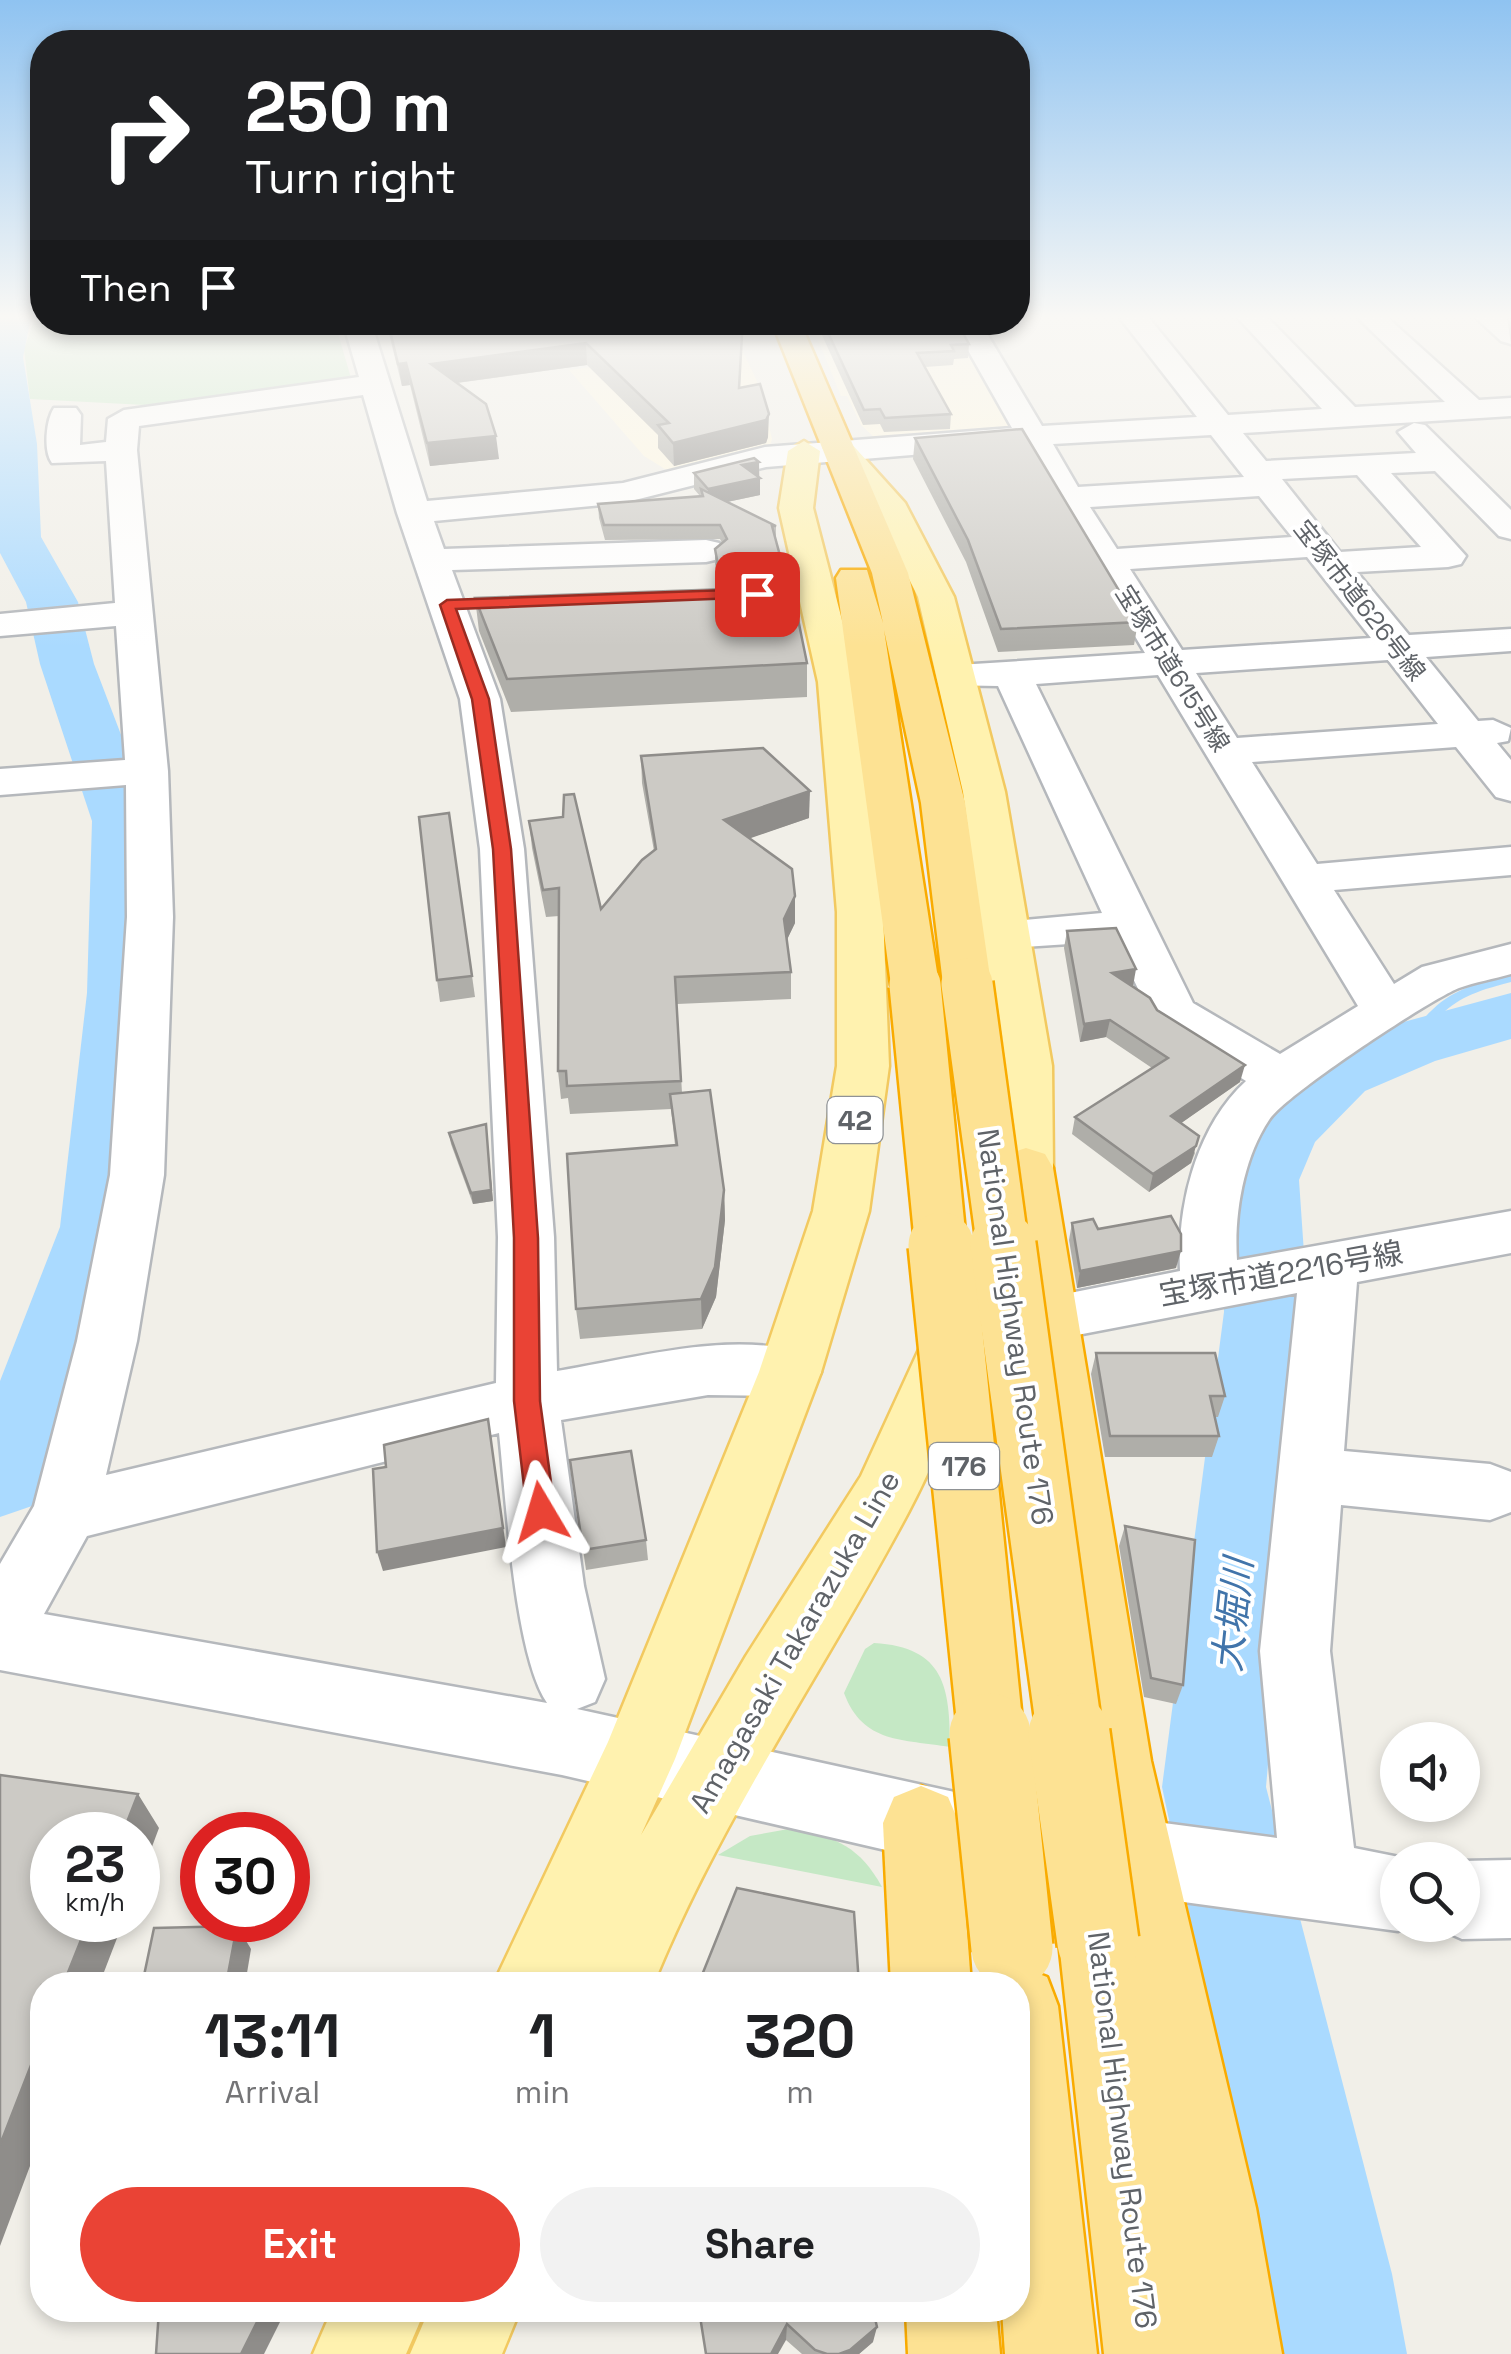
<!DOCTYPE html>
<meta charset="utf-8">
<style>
body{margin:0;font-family:"Space Grotesk","Noto Sans JP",sans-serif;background:#f2f2f2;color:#202124;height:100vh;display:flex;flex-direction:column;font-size:38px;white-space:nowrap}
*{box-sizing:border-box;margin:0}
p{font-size:32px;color:#757577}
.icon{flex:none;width:55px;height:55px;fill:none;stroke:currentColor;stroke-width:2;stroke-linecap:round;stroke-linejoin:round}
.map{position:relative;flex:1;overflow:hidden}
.drawer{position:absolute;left:30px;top:1972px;width:1000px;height:350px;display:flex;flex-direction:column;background:#fff;border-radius:40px;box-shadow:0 5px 15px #0003}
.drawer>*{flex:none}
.banner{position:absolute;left:30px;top:30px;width:1000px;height:305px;border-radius:40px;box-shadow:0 5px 15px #0003;background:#202124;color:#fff;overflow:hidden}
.fabs{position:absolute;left:1380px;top:1722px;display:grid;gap:20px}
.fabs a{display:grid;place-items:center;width:100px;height:100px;border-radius:50%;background:#fff;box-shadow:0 5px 15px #0003;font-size:50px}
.speed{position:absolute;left:30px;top:1812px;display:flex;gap:20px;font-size:50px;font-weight:700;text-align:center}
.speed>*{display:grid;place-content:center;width:130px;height:130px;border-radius:50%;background:#fff;box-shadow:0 5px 15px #0003;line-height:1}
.speed small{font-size:25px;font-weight:400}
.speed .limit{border:15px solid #d22;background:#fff;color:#111}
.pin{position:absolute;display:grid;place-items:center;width:85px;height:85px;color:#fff;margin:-42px;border-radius:20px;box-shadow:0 5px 15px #0006}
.me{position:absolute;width:110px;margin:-55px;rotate:353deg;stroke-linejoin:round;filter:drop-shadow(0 0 8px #0008)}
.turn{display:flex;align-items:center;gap:35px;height:210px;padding:0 50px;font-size:45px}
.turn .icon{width:130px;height:130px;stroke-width:2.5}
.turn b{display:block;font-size:70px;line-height:85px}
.then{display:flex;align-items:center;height:95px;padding:0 50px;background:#0003;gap:20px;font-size:38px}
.eta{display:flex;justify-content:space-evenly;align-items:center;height:170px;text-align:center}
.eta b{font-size:60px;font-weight:800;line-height:70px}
.button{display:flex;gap:20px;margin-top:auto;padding:20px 50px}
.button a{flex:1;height:115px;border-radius:60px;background:#ea4335;color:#fff;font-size:40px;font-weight:800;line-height:115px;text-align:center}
.button a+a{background:#f2f2f2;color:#202124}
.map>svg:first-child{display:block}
</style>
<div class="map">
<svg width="1511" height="2354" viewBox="0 0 1511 2354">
<rect width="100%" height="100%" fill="#f1efe8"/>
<g fill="#fef7e0">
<path d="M811,323H957L1020,428L876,439L861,425L847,396H841Z"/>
<path d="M741,347L760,388L772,439L767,454L673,474L644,456L569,370Z"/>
</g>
<g fill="#c5e8c5">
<path d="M34,321L335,323L351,378L145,405L30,399L24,349Z"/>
<path d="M874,1643C945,1647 950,1688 950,1747C903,1739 863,1744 844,1693L865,1649Z"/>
<path d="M794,1828C837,1838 860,1847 882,1887L718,1855L750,1836Z"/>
</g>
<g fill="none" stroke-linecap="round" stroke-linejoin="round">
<path fill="#aadaff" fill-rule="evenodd" d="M1511,974V982C1460,995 1446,1004 1414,1047H1406L1404,1044C1439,995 1455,989 1511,974Z"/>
<g fill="#aadaff" fill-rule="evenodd">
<path d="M0,318H31L23,357L37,444L41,537L78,602L94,664L154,821L157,993L140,1227L98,1354L32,1506L0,1517V1381L60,1227L87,993L92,821L40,664L26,602L0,553Z"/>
<path d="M1511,993V1039L1435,1061L1365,1091L1315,1142L1299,1180L1308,1312L1266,1787L1392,2274L1407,2354H1277L1266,2274L1162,1787L1224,1312L1221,1180L1256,1110L1313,1057L1385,1027Z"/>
</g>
<defs>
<g id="minor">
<path d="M1120,318H1149L1228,415L1322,409L1238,318H1268L1355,407L1445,402L1358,318H1388L1479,400L1511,398V416L1243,433L1266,461L1416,453L1398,432L1414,423L1425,425L1511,510V539L1499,536L1435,471L1391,473L1466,556L1461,564L1448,567L1357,572L1409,635L1511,629V651L1426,657L1478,721L1493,720L1511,728L1508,741L1497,743L1511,760V801L1496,797L1456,747L1252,762L1317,864L1511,847V875L1334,890L1394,984L1422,967L1511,944V974C1494,979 1475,982 1459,988C1429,1000 1285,1095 1269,1120C1243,1159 1234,1215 1237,1260L1511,1211V1253L1357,1282L1344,1451L1490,1464L1511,1472V1512L1490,1520L1341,1505L1330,1651L1354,1848L1414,1860H1398V1925H1412L1398,1931L1103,1891L1076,1880L1065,1853L1076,1826L1103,1815L1277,1838L1260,1651L1297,1293L1051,1340L1030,1333L1021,1317L1030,1301L1180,1271C1177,1205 1196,1127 1246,1081L1155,1024L1115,941L1007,948L990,943L983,933L990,923L1102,913L998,686L944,685L938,677L944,669L958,665L1145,653L1022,446L766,467L623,503L434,521L444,549L706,540L719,543L724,551L719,559L706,562L452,570L500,699L524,849L554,1237L557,1371C637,1358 733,1329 812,1355L821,1372L812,1389L790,1396L708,1395L561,1420L584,1586L605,1679L595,1702L577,1709L959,1793L986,1804L997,1830L986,1856L959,1867L562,1775L0,1670V1564L34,1506L77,1341L110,1175L127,917L126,785L0,795V769L125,760L116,626L0,636V614L115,603L106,461L52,463C43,451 46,420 54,408H76L81,415L80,445L106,442L108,419L124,410L359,377L343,322H371L427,501L623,483L765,447L1012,428L952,322H980L1042,426L1197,417ZM363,395L397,513L460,699L480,849L498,1237L496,1383L106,1475L137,1341L164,1175L173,917L168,771L137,450L139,426ZM1211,435L1244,477L1078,487L1053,444ZM1357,475L1421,547L1340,552L1282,479ZM1259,496L1292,537L1117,549L1090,507ZM1307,557L1371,638L1182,650L1130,569ZM1388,660L1438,724L1237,738L1196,673ZM1158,675L1358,1006L1280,1054L1193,1003L1036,684ZM499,1433C506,1497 514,1654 547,1703L44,1614L87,1536Z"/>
<path d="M1476,318H1507L1511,344L1501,341Z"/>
<path d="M1511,1860V1938L1462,1939L1435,1927L1462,1925V1861Z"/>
</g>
<g id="major">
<path d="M838,438L849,441L905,503L954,597L1005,792L1052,1066L1053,1168L1023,1235L1003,1241L983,1235L975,1220L999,1168L1000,1066L963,792L918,597L873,507L822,448Z"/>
<path d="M804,441L820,451L813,508L858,682L883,912L889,1066L869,1211L821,1372L675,1759L641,1835L746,1656L861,1476L933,1319L954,1312L975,1319L984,1336C960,1394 939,1455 909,1511C825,1670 721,1817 653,1985H493L608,1742L759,1372L813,1211L837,1066V912L818,682L779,508L788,451Z"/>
<path d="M332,2310H425L406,2354H313Z"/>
<path d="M429,2310H520L502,2354H410Z"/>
</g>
<g id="highway">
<path d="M772,322H800L908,573L965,803L991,984L984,995L967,1000L950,995L943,984L921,803L884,630L939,985L932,996L915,1001L898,996L891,985L836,578L841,570H867L883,623L872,573Z"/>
<path d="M1026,1148L1045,1154L1053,1168L1151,1761L1256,2208L1282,2354H1104L1059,1942L1070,1914L1098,1903L1107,1906L1077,1761L999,1168L1007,1154Z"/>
<path d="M921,1786L948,1797L959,1823L971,1985H891L883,1823L894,1797Z"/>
<path d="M1018,1966L1047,1977L1058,2006L1097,2354H1005L1002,2310H1018V1985H986L989,1977Z"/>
<path d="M906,2310H996L1000,2354H908Z"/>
</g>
</defs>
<use href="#minor" stroke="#b5b8bc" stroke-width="5"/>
<use href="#major" stroke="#f2c960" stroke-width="5"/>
<use href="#highway" stroke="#f9ab00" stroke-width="5"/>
<use href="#minor" fill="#fff" fill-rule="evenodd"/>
<use href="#major" fill="#fff2af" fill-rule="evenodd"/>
<use href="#highway" fill="#fde293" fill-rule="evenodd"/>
<defs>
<g id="highway-bridge-far2">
<path d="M967,984L1003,1248"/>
<path d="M915,985L941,1248"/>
</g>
<g id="highway-bridge-far1">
<path d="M941,1245L991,1736"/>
<path d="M1003,1245L1070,1736"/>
</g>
<g id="highway-bridge">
<path d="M990,1734L1012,1948"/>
<path d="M1069,1734L1098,1942"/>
</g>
</defs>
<use href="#highway-bridge-far2" stroke="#f9ab00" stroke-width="56" stroke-linecap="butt"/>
<use href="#highway-bridge-far1" stroke="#f9ab00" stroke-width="70" stroke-linecap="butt"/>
<use href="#highway-bridge" stroke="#f9ab00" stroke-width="86" stroke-linecap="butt"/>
<use href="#highway-bridge-far2" stroke="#fde293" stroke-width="51"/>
<use href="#highway-bridge-far1" stroke="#fde293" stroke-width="65"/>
<use href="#highway-bridge" stroke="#fde293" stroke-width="81"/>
</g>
<g fill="#afaea9">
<path d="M386,322H739L742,335L740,387L768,437L766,443L674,466L658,448V435L587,365L457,383L499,459L430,466L410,385L402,386Z"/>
<path d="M816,322H957L969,344L968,358L954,359L953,365L925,367L951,414L950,429L884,432L880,424L863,425Z"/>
<path d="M915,438L1138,622L1134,645L998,652L966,562L913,459Z"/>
<path d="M759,462L760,495L727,502L776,526V540L782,563V575L807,663V697L511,712L479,631L475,598L725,589L724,580H718L715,564V549L722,543L720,539L605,540L599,518L598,504L700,496L694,489V473Z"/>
<path d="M641,756L809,818L749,838L795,923L787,939L791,972V999L677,1004L682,1093L724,1190L725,1220L716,1297L702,1329L580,1339L576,1309L675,1145L671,1109L570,1114L568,1098L561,1099L558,1071L559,916L546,917L532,848L529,821L601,909L654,851L642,783Z"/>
<path d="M449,813L475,997L440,1002L437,980Z"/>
<path d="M1067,931L1133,986L1157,1010L1240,1082L1181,1123L1195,1153L1191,1163L1149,1192L1072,1134L1075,1117L1152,1068L1106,1037L1080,1042L1064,948Z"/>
<path d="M486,1124L493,1201L473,1204L451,1144L449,1133Z"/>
<path d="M1072,1223L1098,1229L1176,1268L1077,1288L1069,1240Z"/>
<path d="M1096,1353L1225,1396L1218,1417H1215L1219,1436L1212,1457H1105L1091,1374Z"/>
<path d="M570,1460L646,1540L648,1560L586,1570Z"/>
<path d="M1125,1526L1183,1685L1176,1704L1144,1697L1119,1546Z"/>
<path d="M699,2310H873V2342L859,2354H802L786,2340Z"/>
</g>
<g fill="#8f8d8a">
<path d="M586,343L587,365L434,386L431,364Z"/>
<path d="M406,363L410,385L402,386L398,364Z"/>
<path d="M769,414L768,437L766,443L674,466L673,443Z"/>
<path d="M496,436L499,459L430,466L427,443Z"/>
<path d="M759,462V478L742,465Z"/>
<path d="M760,478V495L708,506V489Z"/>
<path d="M810,791L809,818L725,847L724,820Z"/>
<path d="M795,896V923L784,946V919Z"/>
<path d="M1136,969L1133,986L1112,973Z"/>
<path d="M1110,1020L1106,1037L1080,1042L1084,1024Z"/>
<path d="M1245,1065L1240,1082L1167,1133L1171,1116Z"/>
<path d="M486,1124L493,1201L473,1204L471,1193Z"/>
<path d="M1199,1136L1191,1163L1149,1192L1153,1174Z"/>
<path d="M724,1190L725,1220L716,1297L702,1329L701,1299Z"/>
<path d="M1181,1251L1176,1268L1077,1288L1080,1271Z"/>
<path d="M488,1419L506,1547L383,1571L377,1552Z"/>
<path d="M138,1794L159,1828L138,1884V1835H122Z"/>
<path d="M89,1920H124L99,1985H63Z"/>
<path d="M237,1926L251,1949L245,1985H226Z"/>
<path d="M42,2037V2134L0,2246V2145Z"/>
<path d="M263,2310H286L264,2354H241Z"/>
<path d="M787,2324L786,2340L778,2354H771Z"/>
<path d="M877,2327L873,2342L859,2354H839Z"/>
</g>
<g fill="#cccac5" stroke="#8f8d8a" stroke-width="2.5">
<path d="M388,322H739L742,335L739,388L760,384L769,414L766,420L673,443L658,425L669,423L586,343L431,364L486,404L496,436L427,443L406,363L398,364Z"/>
<path d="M823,322H957L969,344L951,345L954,351L917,353L951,414L885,418L880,409L864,410Z"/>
<path d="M1022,429L1138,622L1001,629L968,540L915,438Z"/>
<path d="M754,458L759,462L742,465L760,478L708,489L694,473Z"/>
<path d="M701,489L776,526H772L782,563L718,565L715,549L727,539L720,525H604L598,504L703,496Z"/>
<path d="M789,575L807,663L507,679L475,598L727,589L724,577Z"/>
<path d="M763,748L810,791L724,820L792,869L795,896L784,919L791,972L675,977L681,1081L567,1086L566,1071H558L559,888L543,890L529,821L563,817L564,795L574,794L601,909L642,860L656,849L641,756Z"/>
<path d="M449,813L472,976L437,980L419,817Z"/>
<path d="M1116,928L1136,969L1112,973L1150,998L1157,1010L1245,1065L1171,1116L1199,1136L1196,1146L1153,1174L1075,1117L1168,1058L1110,1020L1084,1024L1067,931Z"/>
<path d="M710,1090L724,1190L715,1267L701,1299L576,1309L567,1154L677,1145L670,1094Z"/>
<path d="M486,1124L491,1190L471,1193L449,1133Z"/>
<path d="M1171,1216L1181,1234V1251L1080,1271L1072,1223L1093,1219L1098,1229Z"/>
<path d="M1096,1353H1215L1225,1396H1210L1219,1436H1110Z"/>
<path d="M488,1419L503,1528L377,1552L373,1469L386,1467L384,1445Z"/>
<path d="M631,1451L646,1540L583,1550L570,1460Z"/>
<path d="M1125,1526L1195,1540L1183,1685L1151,1678Z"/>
<path d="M0,1775L138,1794L122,1835H52V1920H89L63,1985H42V2037L0,2145Z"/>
<path d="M737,1888L854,1912L859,1985H698Z"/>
<path d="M237,1926L226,1985H142L154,1928Z"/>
<path d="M159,2310H263L241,2354H156Z"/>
<path d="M699,2310H873L877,2327L850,2350L839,2354H827L815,2350L787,2324L771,2354H706Z"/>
</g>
<linearGradient id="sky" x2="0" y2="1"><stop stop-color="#8fc3f1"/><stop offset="0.49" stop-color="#f9f8f5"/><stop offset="1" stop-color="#f9f8f5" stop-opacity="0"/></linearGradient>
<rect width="1511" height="647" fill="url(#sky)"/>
<path fill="#ea4335" stroke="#982c22" stroke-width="2.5" d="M757,589L764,594L762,597L456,609L489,699L511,849L538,1238L540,1401L555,1512L551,1520H531L527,1512L514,1401V1238L493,849L472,699L440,605L447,600Z"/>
<g text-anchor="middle" stroke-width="8" stroke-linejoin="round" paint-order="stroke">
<g font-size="25" fill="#5f6368" stroke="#fff">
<text transform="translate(1360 600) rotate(52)" y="9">宝塚市道626号線</text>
<text transform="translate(1173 668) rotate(58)" y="9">宝塚市道615号線</text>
</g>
<g fill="#fff" stroke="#8f9295" stroke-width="2.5">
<rect x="827.5" y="1097" width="55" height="46" rx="8"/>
<rect x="929" y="1443" width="70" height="46" rx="8"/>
</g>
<g font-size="28" font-weight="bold" fill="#5f6368">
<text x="855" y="1130">42</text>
<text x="964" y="1476">176</text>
</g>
<g font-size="30" fill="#5f6368" stroke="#fff">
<text transform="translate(1281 1274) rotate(-10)" y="10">宝塚市道2216号線</text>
<text transform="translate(1015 1327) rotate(82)" y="10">National Highway Route 176</text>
<text transform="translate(795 1642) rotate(-60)" y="10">Amagasaki Takarazuka Line</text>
<text transform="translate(1122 2130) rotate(83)" y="10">National Highway Route 176</text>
</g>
<g font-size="38" font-style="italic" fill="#4174aa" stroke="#fff">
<text transform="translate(1233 1615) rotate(-84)" y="13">大堀川</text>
</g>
</g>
</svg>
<div class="fabs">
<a><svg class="icon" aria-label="sound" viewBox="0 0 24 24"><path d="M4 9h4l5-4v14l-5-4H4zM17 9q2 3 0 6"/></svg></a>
<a><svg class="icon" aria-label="search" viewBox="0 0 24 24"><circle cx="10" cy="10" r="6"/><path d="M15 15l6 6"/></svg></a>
</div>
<div class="speed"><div>23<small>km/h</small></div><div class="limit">30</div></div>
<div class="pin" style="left:757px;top:594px;background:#d93025"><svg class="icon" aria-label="arrive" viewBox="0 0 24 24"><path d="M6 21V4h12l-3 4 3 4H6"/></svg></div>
<svg class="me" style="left:541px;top:1512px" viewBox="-20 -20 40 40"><path d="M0-17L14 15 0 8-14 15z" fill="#ea4335" stroke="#fff" stroke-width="4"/></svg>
<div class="banner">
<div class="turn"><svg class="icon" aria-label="right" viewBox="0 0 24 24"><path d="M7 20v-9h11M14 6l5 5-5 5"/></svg><div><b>250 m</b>Turn right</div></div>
<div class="then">Then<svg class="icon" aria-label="arrive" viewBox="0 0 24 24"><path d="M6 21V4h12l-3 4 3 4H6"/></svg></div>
</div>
<section class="drawer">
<div class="eta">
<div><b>13:11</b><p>Arrival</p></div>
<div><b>1</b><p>min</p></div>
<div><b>320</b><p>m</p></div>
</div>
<div class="button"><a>Exit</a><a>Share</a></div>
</section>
</div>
